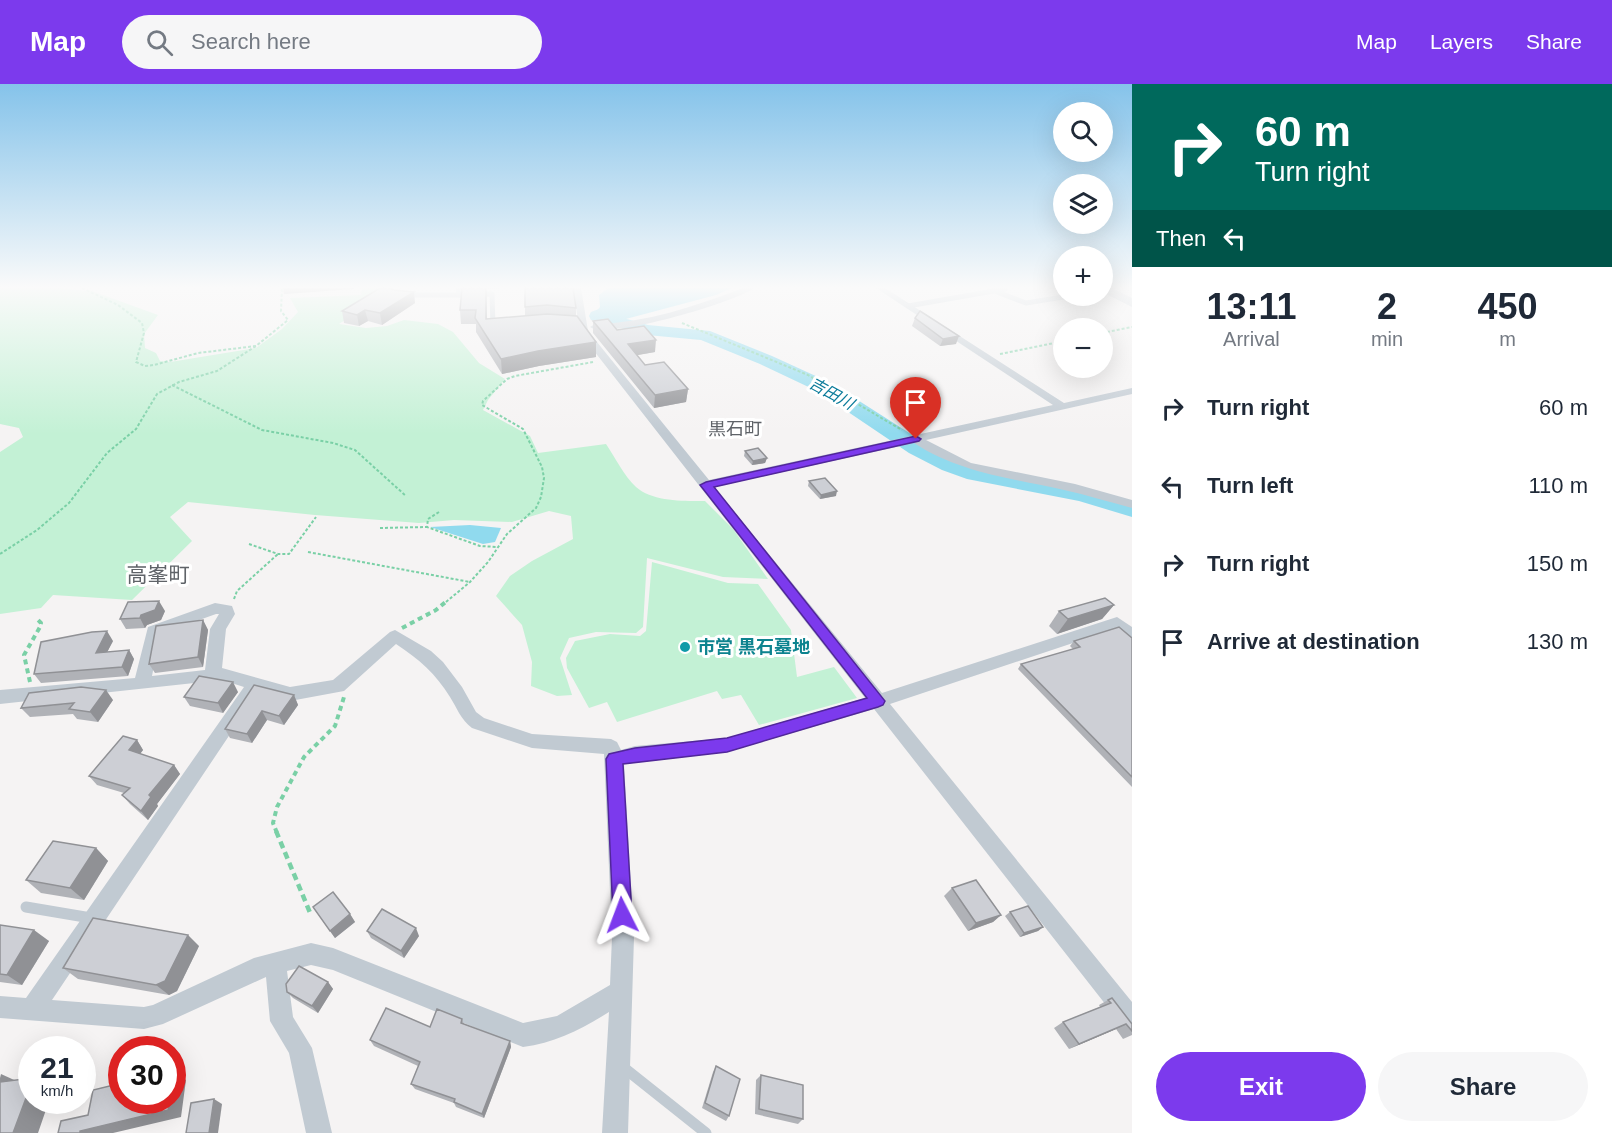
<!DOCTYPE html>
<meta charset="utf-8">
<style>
body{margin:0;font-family:Helvetica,"Noto Sans JP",sans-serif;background:#f6f6f7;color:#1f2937;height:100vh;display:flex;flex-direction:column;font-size:22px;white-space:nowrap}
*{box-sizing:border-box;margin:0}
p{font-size:20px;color:#747a83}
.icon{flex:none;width:33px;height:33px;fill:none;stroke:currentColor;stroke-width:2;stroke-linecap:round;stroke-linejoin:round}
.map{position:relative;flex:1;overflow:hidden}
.panel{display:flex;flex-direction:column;background:#fff;width:480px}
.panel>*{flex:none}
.top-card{background:#00695c;color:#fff;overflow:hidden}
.fabs{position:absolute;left:1053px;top:18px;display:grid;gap:12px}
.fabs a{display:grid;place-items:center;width:60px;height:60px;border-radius:50%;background:#fff;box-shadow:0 6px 24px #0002;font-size:30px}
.speed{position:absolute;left:18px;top:952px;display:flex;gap:12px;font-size:30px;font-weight:700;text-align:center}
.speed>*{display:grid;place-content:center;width:78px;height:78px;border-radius:50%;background:#fff;box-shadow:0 6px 24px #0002;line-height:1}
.speed small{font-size:15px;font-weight:400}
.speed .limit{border:9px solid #d22;background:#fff;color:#111}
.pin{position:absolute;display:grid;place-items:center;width:51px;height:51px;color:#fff;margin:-62px -26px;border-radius:50% 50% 50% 0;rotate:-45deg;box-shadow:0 0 6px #0007}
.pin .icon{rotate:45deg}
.me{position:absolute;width:66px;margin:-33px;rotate:357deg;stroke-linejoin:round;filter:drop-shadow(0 0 4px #0008)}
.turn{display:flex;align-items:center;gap:21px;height:126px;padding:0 24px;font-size:27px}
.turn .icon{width:78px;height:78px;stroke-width:2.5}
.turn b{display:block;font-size:42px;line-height:51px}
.then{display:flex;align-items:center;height:57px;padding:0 24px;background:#0003;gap:12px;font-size:22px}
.eta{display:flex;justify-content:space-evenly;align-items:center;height:102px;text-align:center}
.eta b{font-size:36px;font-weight:600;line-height:42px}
.cta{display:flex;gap:12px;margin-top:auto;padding:12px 24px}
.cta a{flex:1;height:69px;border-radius:36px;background:#7c3aed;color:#fff;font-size:24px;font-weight:600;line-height:69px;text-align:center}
.cta a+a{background:#f6f6f7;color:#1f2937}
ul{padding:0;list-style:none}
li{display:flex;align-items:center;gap:18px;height:78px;padding:0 24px}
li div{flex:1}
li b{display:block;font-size:22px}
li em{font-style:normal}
header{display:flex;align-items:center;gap:36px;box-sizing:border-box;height:84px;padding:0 30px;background:#7c3aed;color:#fff}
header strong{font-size:28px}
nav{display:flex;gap:33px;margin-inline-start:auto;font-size:21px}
.search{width:420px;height:54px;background:#f6f6f7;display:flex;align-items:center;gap:15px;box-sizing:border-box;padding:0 21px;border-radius:33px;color:#747a83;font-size:22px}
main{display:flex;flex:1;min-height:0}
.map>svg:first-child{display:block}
</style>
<header>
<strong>Map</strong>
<div class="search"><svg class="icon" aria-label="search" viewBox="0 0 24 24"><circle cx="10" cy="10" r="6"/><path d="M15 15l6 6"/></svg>Search here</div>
<nav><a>Map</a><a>Layers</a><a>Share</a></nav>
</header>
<main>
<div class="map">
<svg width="1132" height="1049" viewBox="0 0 1132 1049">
<rect width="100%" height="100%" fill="#f5f3f3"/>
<g fill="#c3f1d5">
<path d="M0,204H53L92,207L158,231L144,250L145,264L156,269L160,277L170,278L256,264L282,245L298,228L290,214L361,211L362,204H394L339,240L366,244L387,242L404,236L438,240L453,248L479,279L505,295L488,316L483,326L530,352L538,369L606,360C615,373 624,392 636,403C653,418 684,417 705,417L733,445L768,495L723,493L647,474L643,543L636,549L596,548L569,554L560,574L572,611L557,612L531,602L532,578L522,541L496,512L510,492L532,477L573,455L571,432L549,427L512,438L454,436L419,439L315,431L188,418L170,433L192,457L132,516L53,511L41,524L0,530V368L23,353L19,344L0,340Z"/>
<path d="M652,478L728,499L758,500L791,546L797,593L834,583L857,614L759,641L741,611L722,615L717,607L617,638L607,618L589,624L567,584L566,574L575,557L610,550L640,552L646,547Z"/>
</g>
<g fill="#90daee">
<path d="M608,204H732L716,211L622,236L595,229L600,223L599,211Z"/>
<path d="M470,441L501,444L495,458L483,460L430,443Z"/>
</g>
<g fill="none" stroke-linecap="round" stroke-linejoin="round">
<path fill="#90daee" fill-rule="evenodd" d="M653,204H674L672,207L613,231L648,241L710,247L772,272L831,299L925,359L958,376L980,384L1083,404L1132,418V433L1079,417L967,395L942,386L909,369L817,307L760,280L701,256L647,251L591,236L589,232L591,228Z"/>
<g stroke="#7ad0a6" stroke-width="2" stroke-dasharray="3 2" stroke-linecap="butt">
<path d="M82,204L118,221L142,239L144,249L136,278L145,282L154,281L198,269L256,262L288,236L281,227L282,204"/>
<path d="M682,239L808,291L902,346"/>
<path d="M1102,249L1132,243"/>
<path d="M1000,270L1064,257"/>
<path d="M172,301L262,346L333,359L355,366L406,412"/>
<path d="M439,428L428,435L427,443L480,462L497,463"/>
<path d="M380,444L427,443"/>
<path d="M249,460L278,470H289L316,433"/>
<path d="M308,468L470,498"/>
<path d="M0,470L37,446L69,419L107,369L136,345L157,310L179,298L217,287L256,262"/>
<path d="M234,515L237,507L278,470"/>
<path d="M446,518L470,498L488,478L507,450L536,424L541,413L544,394L542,383L523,345L482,321L483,317L507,295L515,292L593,278"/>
</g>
<g stroke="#7ad0a6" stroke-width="4" stroke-dasharray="5 4" stroke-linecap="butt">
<path d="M402,544L436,526L448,516"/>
<path d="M30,598L24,571L40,543L41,539L38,536"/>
<path d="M277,749L273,739L277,723L304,673L335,642L344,613"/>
</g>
<path stroke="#7ad0a6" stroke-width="4.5" stroke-dasharray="7 4.5" stroke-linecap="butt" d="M276,747L311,831"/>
<g stroke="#c1cad2" stroke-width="5">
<path d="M458,204L459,211L492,210L493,242"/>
<path d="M997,208L1026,219L1069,212"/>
<path d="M406,211H459"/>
<path d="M908,222L1005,205"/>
</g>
<g stroke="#c1cad2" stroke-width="11">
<path d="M26,823L91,834"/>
<path d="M623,983L706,1049"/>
</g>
<g fill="#c1cad2" fill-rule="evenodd">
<path d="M573,204H581L588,247L709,396L1053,321L876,204H885L1064,319L1132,304V310L926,356L971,379L1075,400L1132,416V424C1109,418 1087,411 1064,406C1011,394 960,389 914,359L714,403L882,609L1117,533L1132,543V557L1115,545L890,620L1132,918V947L1124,944L874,625L727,668L624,680L634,853L628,1049H602L609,928C582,945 555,959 523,963L333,886L311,881L287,887L293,933L312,964L332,1049H306L289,969L270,937L266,893L163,940L144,945L0,934V912L26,914L244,603L222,596L0,620V606L135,594L148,543L215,519L232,522L235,530L226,545L222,584L290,603L333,596L390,548L395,546L431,567L443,578L462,603L476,628L484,634L532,650L611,655L617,658L621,666L635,662L727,654L865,614L580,249ZM216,530H219L210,545L205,586L152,592L160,550ZM396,560C419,575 436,590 450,613C457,624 461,636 472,644L532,664L604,670L612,853L610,901L557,932L523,939L333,864L311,859L254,874L153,921L144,923L52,916L259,607L290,617L344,607Z"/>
<path d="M743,204H754C736,218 608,256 590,243L595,240C646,239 696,222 743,204Z"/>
</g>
<path fill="#c1cad2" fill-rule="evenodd" d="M1102,204H1112L1132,214V223L1102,208Z"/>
</g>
<g fill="#b0b2b7">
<path d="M462,204H500V205H486L487,235L525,232V204L576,224V232L596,273L539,282L502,290L476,248V240H461L460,226Z"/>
<path d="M415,219L382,241L368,237L359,242L344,239L342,227Z"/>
<path d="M915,234L956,260L940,262L912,242Z"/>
<path d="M593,237L617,246L655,268L637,271L645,281L688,305L686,318L654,324L593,249Z"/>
<path d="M745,367L767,374L765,379L752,381L744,372Z"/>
<path d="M809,397L836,412L820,415L808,402Z"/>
<path d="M1114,521L1102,535L1057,550L1049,542L1059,527Z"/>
<path d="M165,527L161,536L147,541L145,544L126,545L120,535Z"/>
<path d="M203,536L208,546L203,583L155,589L149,580Z"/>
<path d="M1132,554V703L1018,585L1021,580L1073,565L1070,562L1074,557Z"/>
<path d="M113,557L107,568L129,566L134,575L128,592L41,599L34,590Z"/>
<path d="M238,608L223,629L190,622L184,613Z"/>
<path d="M294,611L298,621L284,641L267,636L252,659L230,654L225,645Z"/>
<path d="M113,616L98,638L77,635L73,630L30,633L21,624Z"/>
<path d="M137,656L143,666L140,670L174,681L180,690L157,720L158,722L148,736L130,720L122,711L124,709L97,701L89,692Z"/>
<path d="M96,764L108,777L84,816L41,809L26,796Z"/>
<path d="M952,804L1001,831L993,838L968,847L944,812Z"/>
<path d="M313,823L350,830L355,838L335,854Z"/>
<path d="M1010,828L1043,843L1038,847L1020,853L1005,832Z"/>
<path d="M0,841L49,857L22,901L0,898Z"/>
<path d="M367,847L419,852L404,874L371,854Z"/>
<path d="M199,862L177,907L169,911L78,895L63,884Z"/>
<path d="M328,898L333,905L318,929L293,914L287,908Z"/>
<path d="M1108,916L1132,940V951L1123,955L1116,945L1069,965L1054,944L1063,938L1100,923L1099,921Z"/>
<path d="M462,935L464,940L510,957L511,963L484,1034L456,1023L454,1019L415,1005L411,1000L418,982L374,962L370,956Z"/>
<path d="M716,982L729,1032L726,1037L702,1024L713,988Z"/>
<path d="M761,991L803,1035L798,1040L755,1030L756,996Z"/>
</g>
<g fill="#909195">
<path d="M283,204H354V205L284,210Z"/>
<path d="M414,208L415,219L382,241L380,229Z"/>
<path d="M365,226L368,237L359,242L357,231Z"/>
<path d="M959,252L956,260L940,262L943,255Z"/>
<path d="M656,256L655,268L627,273L628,260Z"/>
<path d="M596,258V273L539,282L502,290L501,275L538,267Z"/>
<path d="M688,305L686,318L654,324L655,311Z"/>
<path d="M767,374L765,379L752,381L753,377Z"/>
<path d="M837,407L836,412L820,415L821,411Z"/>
<path d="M159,517L165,527L161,536L147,541L145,544L140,534L141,531Z"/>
<path d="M1114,521L1102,535L1057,550L1068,535Z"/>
<path d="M203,536L208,546L203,583L198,573Z"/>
<path d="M107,547L113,557L102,578L96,569Z"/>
<path d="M129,566L134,575L128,592L122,583Z"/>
<path d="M233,598L238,608L223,629L218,619Z"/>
<path d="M106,606L113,616L98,638L90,628Z"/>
<path d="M294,611L298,621L284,641L279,632Z"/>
<path d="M262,627L267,636L252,659L247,650Z"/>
<path d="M137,656L143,666L136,675L129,666Z"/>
<path d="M174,681L180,690L157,720L158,722L148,736L141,727L149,711Z"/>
<path d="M96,764L108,777L84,816L70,804Z"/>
<path d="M350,830L355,838L335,854L330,847Z"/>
<path d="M1001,831L993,838L968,847L976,839Z"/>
<path d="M1043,843L1038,847L1020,853L1024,849Z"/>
<path d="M416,844L419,852L404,874L401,867Z"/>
<path d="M34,846L49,857L22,901L7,891Z"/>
<path d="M188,851L199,862L177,907L169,911L156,901Z"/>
<path d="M328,898L333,905L318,929L312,922Z"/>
<path d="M1126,940L1116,945L1069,965L1079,960Z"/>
<path d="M510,957L511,963L484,1034L482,1030Z"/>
<path d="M174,988L186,996L181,1033L113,1049H80V1047L170,1017H172V997Z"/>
<path d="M1,990L23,1000L0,999V994Z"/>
<path d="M32,998V1017H49L38,1049H13Z"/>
<path d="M214,1015L222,1020L218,1049H209Z"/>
</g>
<g fill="#cdcfd5" stroke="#909195" stroke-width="1.5">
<path d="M380,204H389L394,206L414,208L380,229L365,226L357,231L342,227Z"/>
<path d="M462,204H486V235L547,230L577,232L596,258L538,267L501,275L475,234L476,226H460Z"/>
<path d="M525,204H573L576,224L547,221L525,223Z"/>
<path d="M920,227L959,252L943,255L915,234Z"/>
<path d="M608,235L617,246L644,242L656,256L628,260L645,281L664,278L688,305L655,311L593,237Z"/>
<path d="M758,364L767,374L753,377L745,367Z"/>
<path d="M825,394L837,407L821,411L809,397Z"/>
<path d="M1105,514L1114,521L1068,535L1059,527Z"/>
<path d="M159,517L155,526L141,531L140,534L120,535L128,518Z"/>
<path d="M203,536L198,573L149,580L156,542Z"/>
<path d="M1119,543L1132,554V693L1021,580L1080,563L1074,557Z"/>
<path d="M107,547L96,569L129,566L122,583L34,590L41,558L92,548Z"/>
<path d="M199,592L233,598L218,619L184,613Z"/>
<path d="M254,601L294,611L279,632L262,627L247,650L225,645Z"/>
<path d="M81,603L106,606L90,628L69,625L74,619L21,624L29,609Z"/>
<path d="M123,652L137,656L129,666L174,681L149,711L151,713L141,727L122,711L130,704L89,692Z"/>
<path d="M53,757L96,764L70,804L26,796Z"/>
<path d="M976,796L1001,831L976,839L952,804Z"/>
<path d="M333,808L350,830L330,847L313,823Z"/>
<path d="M1028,822L1043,843L1024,849L1010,828Z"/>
<path d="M382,825L416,844L401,867L367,847Z"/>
<path d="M93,834L188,851L165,897L156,901L63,884Z"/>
<path d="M0,841L34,846L7,891L0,890Z"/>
<path d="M299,882L328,898L312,922L287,908L286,900Z"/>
<path d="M1112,914L1132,940V947L1126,940L1079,960L1063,938L1111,919L1108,916Z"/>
<path d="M386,924L430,943L437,925L462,935L461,939L510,957L482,1030L454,1018L455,1015L411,1000L420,978L370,956Z"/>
<path d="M716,982L740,995L729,1032L705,1019Z"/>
<path d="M761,991L803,1001V1035L759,1025Z"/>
<path d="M32,994V998L13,1049H0V998Z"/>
<path d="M122,999V1017H170L168,1026L80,1047V1049H58L61,1037L88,1031L93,1006Z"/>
<path d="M214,1015L209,1049H186L191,1019Z"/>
</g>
<linearGradient id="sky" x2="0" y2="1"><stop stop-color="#85c3ea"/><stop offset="0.58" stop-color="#fafafa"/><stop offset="1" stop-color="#fafafa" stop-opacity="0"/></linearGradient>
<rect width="1132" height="350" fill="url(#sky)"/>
<path fill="#7c3aed" stroke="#51269a" stroke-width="1.5" d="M916,352L921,355L919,357L714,403L885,617L883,621L878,623L727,668L623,680L632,831L629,838L622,840L615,838L613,831L606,675L609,670L635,664L727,654L867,614L700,401L706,398Z"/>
<circle fill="#0f9aa8" stroke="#fff" stroke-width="2" cx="685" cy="563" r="6"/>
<g text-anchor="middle" stroke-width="6" stroke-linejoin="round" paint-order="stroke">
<g font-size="16" font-style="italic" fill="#0c7c9b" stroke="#fff">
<text transform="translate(832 309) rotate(29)" y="6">吉田川</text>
</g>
<g font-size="18" fill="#5f6368" stroke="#fff">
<text x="735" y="351">黒石町</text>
</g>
<g font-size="18" font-weight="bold" fill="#0d838f" stroke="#fff" text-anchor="start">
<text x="697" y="569">市営 黒石墓地</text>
</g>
<g font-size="21" fill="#5f6368" stroke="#fff">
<text x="158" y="498">高峯町</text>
</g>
</g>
</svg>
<div class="fabs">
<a><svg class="icon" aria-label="search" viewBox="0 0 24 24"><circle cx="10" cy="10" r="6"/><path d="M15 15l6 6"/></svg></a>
<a><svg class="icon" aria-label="layers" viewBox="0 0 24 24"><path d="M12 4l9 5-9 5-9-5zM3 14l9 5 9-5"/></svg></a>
<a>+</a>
<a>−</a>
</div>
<div class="speed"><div>21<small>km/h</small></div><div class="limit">30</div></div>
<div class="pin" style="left:916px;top:355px;background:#d93025"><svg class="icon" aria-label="arrive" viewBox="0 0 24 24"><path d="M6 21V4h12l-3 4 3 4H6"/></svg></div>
<svg class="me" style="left:622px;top:831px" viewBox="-20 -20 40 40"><path d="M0-17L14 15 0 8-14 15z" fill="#7c3aed" stroke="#fff" stroke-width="4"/></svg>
</div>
<section class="panel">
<div class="top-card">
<div class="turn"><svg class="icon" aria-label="right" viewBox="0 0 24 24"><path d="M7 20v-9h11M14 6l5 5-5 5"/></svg><div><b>60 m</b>Turn right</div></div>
<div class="then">Then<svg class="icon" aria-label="left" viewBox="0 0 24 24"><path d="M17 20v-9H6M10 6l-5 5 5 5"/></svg></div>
</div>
<div class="eta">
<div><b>13:11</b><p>Arrival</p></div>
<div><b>2</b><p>min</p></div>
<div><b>450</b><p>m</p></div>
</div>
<ul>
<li><svg class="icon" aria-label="right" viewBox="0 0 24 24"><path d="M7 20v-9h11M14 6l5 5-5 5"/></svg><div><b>Turn right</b></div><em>60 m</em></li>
<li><svg class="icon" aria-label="left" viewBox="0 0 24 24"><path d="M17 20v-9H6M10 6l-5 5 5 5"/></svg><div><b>Turn left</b></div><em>110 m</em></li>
<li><svg class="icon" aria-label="right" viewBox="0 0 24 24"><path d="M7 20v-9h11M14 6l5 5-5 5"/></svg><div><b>Turn right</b></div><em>150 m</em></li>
<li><svg class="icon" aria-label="arrive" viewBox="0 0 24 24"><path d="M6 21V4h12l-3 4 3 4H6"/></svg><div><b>Arrive at destination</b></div><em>130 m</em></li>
</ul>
<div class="cta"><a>Exit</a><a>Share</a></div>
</section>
</main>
